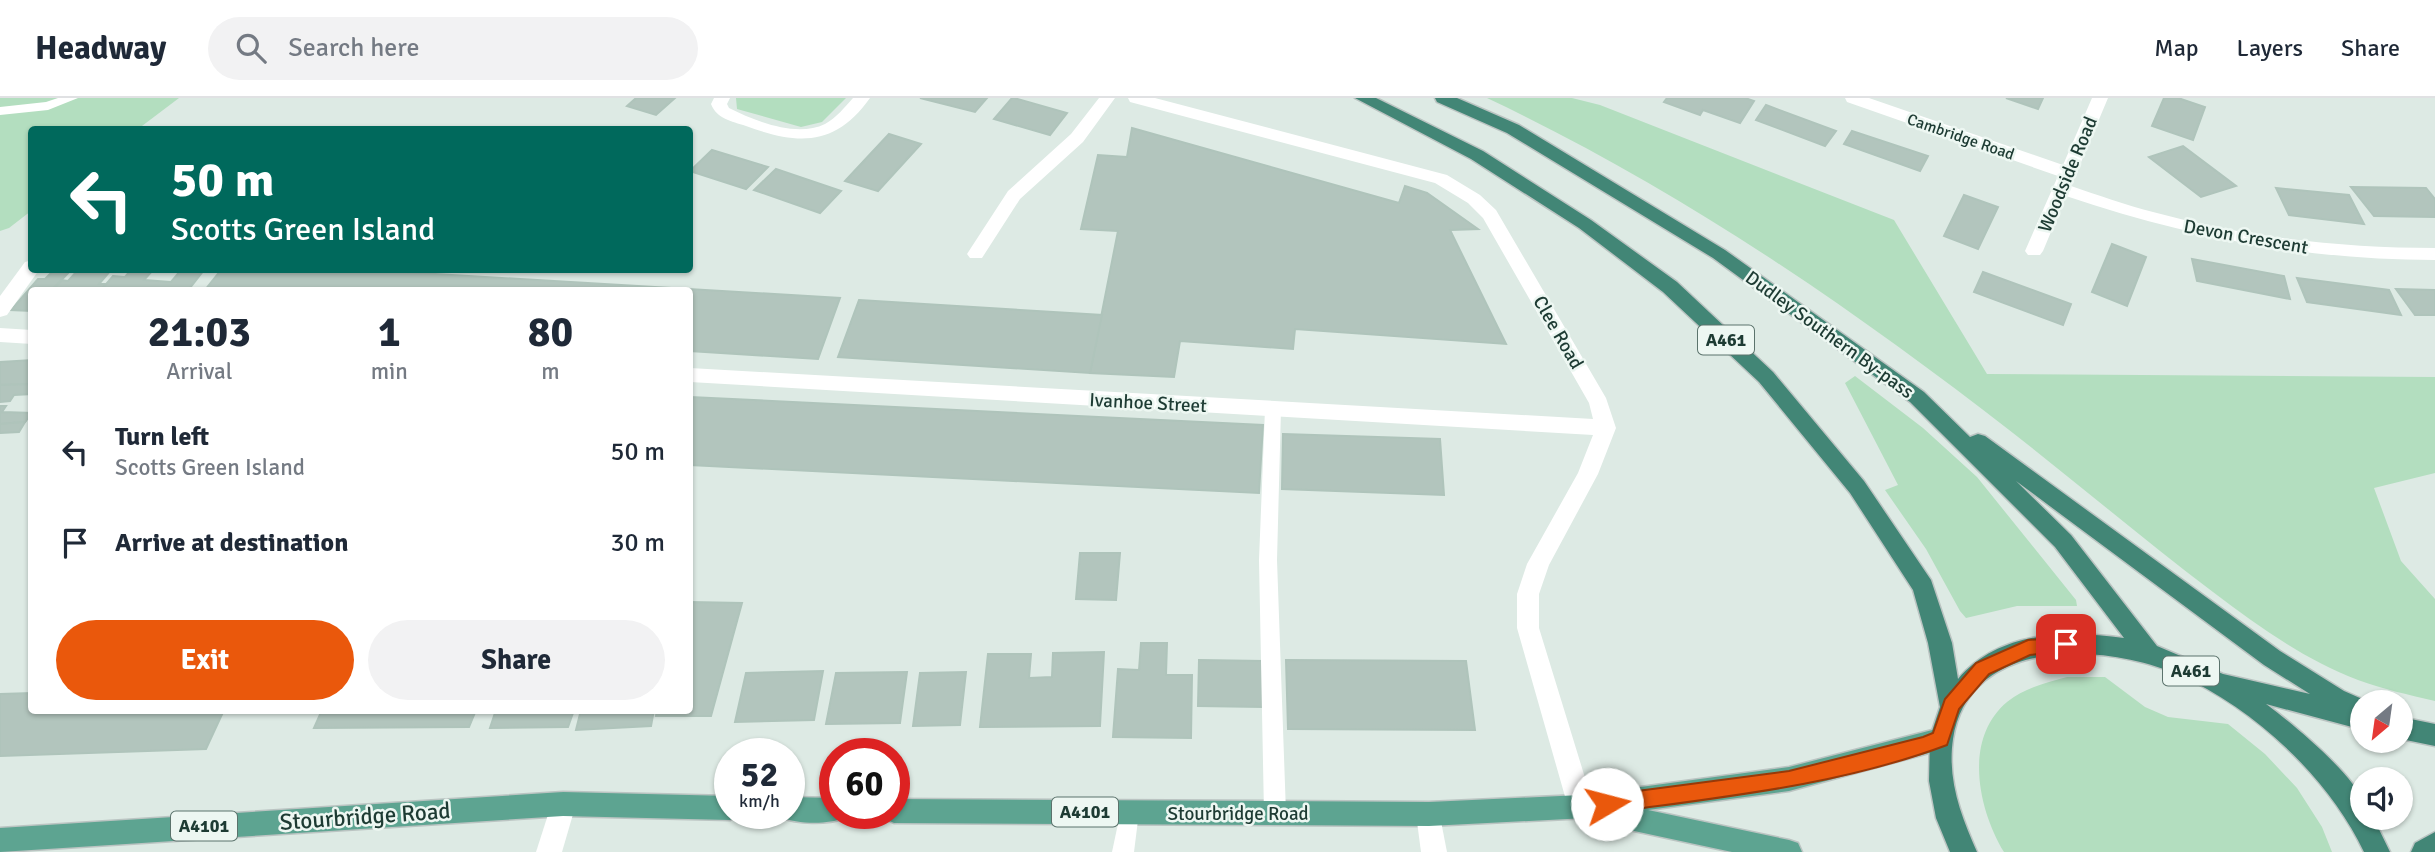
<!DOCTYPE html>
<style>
body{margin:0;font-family:Signika,sans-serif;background:#f2f2f3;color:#1f2937;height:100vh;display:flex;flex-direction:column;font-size:26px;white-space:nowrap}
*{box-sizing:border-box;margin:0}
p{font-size:23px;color:#747a83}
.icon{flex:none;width:38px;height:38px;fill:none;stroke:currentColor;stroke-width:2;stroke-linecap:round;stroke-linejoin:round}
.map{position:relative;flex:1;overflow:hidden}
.drawer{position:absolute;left:28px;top:189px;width:665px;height:427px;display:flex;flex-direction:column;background:#fff;border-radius:7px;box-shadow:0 2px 5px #0004}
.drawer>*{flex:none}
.banner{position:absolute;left:28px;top:28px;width:665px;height:147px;border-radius:7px;box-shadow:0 2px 5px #0004;background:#00695c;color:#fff;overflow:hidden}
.needle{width:46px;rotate:209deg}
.buttons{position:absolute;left:2350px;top:592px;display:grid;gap:14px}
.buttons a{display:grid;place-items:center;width:63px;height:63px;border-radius:50%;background:#fff;box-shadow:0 2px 5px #0004;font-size:35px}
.speed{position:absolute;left:714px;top:640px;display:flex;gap:14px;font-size:35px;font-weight:700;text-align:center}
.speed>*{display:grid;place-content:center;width:91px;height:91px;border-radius:50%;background:#fff;box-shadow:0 2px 5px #0004;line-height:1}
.speed small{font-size:18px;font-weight:400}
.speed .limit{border:10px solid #d22;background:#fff;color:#111}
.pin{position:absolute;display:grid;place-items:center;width:60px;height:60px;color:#fff;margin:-30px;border-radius:14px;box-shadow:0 4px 10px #0006}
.me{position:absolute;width:77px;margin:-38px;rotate:82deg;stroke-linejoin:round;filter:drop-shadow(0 0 5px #0008)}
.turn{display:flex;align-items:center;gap:24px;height:147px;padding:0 28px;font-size:32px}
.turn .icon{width:91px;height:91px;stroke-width:2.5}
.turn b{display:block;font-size:49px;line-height:60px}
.eta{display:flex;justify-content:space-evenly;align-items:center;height:119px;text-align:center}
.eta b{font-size:42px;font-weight:700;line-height:49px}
.cta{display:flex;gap:14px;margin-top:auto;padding:14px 28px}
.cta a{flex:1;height:80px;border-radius:42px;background:#ea580c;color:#fff;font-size:28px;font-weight:700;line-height:80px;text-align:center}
.cta a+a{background:#f2f2f3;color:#1f2937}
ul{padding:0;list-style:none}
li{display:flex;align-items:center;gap:21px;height:91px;padding:0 28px}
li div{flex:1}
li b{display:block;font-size:26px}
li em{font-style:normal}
header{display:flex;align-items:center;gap:42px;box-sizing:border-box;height:98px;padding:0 35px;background:#fff;border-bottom:2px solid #e0e1e3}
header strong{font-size:33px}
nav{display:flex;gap:38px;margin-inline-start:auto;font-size:24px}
.search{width:490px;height:63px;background:#f2f2f3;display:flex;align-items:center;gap:18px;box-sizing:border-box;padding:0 24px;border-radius:38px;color:#747a83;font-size:26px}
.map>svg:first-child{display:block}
</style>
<header>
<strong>Headway</strong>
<div class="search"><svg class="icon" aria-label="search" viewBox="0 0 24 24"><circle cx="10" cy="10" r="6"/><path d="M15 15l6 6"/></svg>Search here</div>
<nav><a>Map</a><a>Layers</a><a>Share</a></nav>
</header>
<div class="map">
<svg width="2435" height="754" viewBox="0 0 2435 754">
<rect width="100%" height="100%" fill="#ddeae4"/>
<g fill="#b3debf">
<path d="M0,0H179L138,31L32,32L31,113L9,130L0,133Z"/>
<path d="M736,0H846L822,24L801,29L737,11Z"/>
<path d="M1487,0H1572L1600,7L1894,122L1987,276L2435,279V375L2374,390L2401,463L2435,501V603C2409,597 2383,591 2358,582C2305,562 2258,528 2213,494C2145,443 2080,387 2013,335C1848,207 1676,89 1487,0Z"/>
<path d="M1855,278L1923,330L1977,379L2076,502L2077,508H2017L1966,520L1960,513L1926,451L1885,392L1898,387L1845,285Z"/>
<path d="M2067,579H2105L2145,609L2168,619L2228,626L2265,656L2297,690L2322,729L2332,754H2004C1978,711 1963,641 2007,604C2025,590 2045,585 2067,579Z"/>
</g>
<g fill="#b2c5bd" stroke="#afc4bb" stroke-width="2">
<path d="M636,0H675L656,17L627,8Z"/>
<path d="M920,0H987L975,14Z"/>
<path d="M1012,0H1014L1067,15L1050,37L994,21Z"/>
<path d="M1667,0H1745L1754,3L1740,25L1703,12L1700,17L1664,4Z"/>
<path d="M2006,0H2043L2038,11Z"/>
<path d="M2164,0H2178L2205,9L2193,42L2152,28Z"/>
<path d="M1766,7L1836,33L1825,48L1756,22Z"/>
<path d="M1132,30L1399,105L1405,88L1427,95L1478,131L1450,132L1506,246L1295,231L1293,251L1180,243L1174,279L1090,275L1118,133L1081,131L1098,57L1127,59Z"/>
<path d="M1852,33L1928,58L1920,73L1844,46Z"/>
<path d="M889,36L921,46L878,93L845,83Z"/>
<path d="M2183,48L2236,88L2201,99L2149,59Z"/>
<path d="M712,52L768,69L746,91L690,73Z"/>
<path d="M776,71L841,93L820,115L754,92Z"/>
<path d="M2351,89L2426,90L2435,101V119L2374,118Z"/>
<path d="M2276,90L2349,97L2364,126L2289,117Z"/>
<path d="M1964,97L1998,109L1978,151L1944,138Z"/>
<path d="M2112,146L2146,159L2127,208L2092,194Z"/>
<path d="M2192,161L2284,178L2290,201L2197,183Z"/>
<path d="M54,172H71L52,192H32V213L11,212L38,181H45Z"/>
<path d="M78,172H111L99,186H106L101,192H52L62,182L68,183Z"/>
<path d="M131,172H153L144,182L171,184L181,172H204L190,190H198L197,192H101L113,178L125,179Z"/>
<path d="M221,172H369L840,200L818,261L690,253V192H205Z"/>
<path d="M1983,174L2071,206L2063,227L1974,194Z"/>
<path d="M2297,180L2389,192L2401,217L2307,204Z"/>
<path d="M2396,191L2435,192V217H2415Z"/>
<path d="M859,202L1102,217L1090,275L838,259Z"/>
<path d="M32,262V286L0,287V264Z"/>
<path d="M32,286V296L14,297L10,303L0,304V287Z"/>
<path d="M690,299L1263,327L1259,395L690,367Z"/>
<path d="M0,308H6L2,314L32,315L25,324L0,326Z"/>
<path d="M25,324L19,334L0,335V326Z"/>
<path d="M1283,336L1440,341L1444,397L1282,391Z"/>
<path d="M1080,455H1120L1116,502L1076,501Z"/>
<path d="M690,504L742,505L711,618H656L657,612H690Z"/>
<path d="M1141,545H1167L1166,577H1192L1191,640L1113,639L1118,571L1139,572Z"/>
<path d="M1104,554L1100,628L980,629L988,556H1031L1029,580L1052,579L1053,555Z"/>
<path d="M1199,562L1263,563V609L1198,608Z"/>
<path d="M1286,562L1466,563L1475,632L1288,631Z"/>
<path d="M823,573L814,622L735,624L746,575Z"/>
<path d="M907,574L900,625L826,626L836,575Z"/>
<path d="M966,574L960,627L913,628L920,575Z"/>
<path d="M32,595V612H224L206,651L0,658V596Z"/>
<path d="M322,612H476L469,629L314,630Z"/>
<path d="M496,612H574L568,629L490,630Z"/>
<path d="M581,612H654L651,628L576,632Z"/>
</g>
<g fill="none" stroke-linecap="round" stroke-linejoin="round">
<defs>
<g id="primary">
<path d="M1940,630L1949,633L1952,641L1949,649L1940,652L1789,693L1648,712L1789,742L1798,745L1802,754H1732L1597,725L1587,720L1429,728L894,725L885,721L883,716H894V701L1429,704L1581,697L1789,669Z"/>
<path d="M563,694L730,698V716H740L730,722L563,718L0,754V730Z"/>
<path d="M789,699L835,700V716H846L844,720C827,727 797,726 780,719L779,716H789Z"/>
</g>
<g id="trunk">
<path d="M1355,0H1376L1483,53L1591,122L1677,184L1773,274L1864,383L1931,482L1952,545L1958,581C1999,533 2065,532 2124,540L2055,449L1910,304L1713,160L1507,35L1437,4L1435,0H1457L1519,27L1725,152L1924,294L1970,339L1978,336L1985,338L2280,553L2344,593L2369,604H2362V623L2352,629L2266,606C2288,622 2356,678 2362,703C2364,707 2362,714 2362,719H2373L2390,754H2364C2329,680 2254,610 2179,577C2106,545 1969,537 1953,641C1947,682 1961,718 1977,754H1950L1936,720L1929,683L1930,639L1940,609L1928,545L1913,492L1850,395L1759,284L1663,194L1579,130L1471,61ZM2016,383L2264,567L2310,596L2223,576L2157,548L2071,437Z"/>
<path d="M2401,619L2435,626V648L2401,641Z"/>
<path d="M2435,734V754H2411L2415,745Z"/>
</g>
</defs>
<use href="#primary" stroke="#bbc4c2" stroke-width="3"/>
<use href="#trunk" stroke="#bbc4c2" stroke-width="3"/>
<g fill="#fff" fill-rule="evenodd">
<path d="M58,0H78L48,12L0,17V9L46,4Z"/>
<path d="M1273,305L1279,306L1281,311L1277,462L1286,715L1282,722L1275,725L1268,722L1264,715L1259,462L1265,311L1267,306Z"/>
<path d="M1129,704L1136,707L1139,714L1134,754H1112L1122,707Z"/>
</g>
<g fill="#fff" fill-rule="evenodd">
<path d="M714,0H730L727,6L729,10C755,23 796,40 825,26C836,20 845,9 853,0H870C835,49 798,47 746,28C731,23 717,21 711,6Z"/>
<path d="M1099,0H1115L1083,44L1020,101L982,160H970L967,156L1008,93L1071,36Z"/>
<path d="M1128,0H1155L1447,77L1480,97L1496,112L1606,300L1616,330L1598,376L1549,467L1539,496V530L1594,709L1590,717L1581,721L1572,717L1568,709L1517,530V496L1527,466L1578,375L1593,337L690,284V270L1593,321L1589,305L1483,120L1468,105L1435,85L1130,4Z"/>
<path d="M1845,0H1869L2063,67L2092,0H2108L2071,88C2098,97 2125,107 2153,114C2245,139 2340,150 2435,150V162C2307,162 2187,139 2066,98L2043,153L2040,157H2028L2025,153L2058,78L1847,4Z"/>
<path d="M32,162V172H39L7,217L0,219V198L25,164Z"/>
<path d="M0,230L32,232V246L0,244Z"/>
<path d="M563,694L572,698L576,706L562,754H536L554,698Z"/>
<path d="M1429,704L1438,708L1447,754H1421L1416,716L1420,708Z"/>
</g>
<use href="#primary" fill="#5da491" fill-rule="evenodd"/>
<use href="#trunk" fill="#428676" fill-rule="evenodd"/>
</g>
<path fill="#ea580c" stroke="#983908" stroke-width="2" d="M2066,539L2073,541L2075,546L2073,552L2030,557L1989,576L1959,611L1947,647C1838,688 1721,699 1607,715L1600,712L1598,706L1600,700L1607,697L1789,673L1923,639L1933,635L1945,601L1976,565L2028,542Z"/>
<g text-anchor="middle" stroke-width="5" stroke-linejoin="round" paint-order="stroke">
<g font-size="16" fill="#1d3b33" stroke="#edf7f2">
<text transform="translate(1961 38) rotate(19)" y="6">Cambridge Road</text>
</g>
<g fill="#edf7f2" stroke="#5b736c" stroke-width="2">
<rect x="1698" y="227.5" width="56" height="29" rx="5"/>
<rect x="2163" y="558.5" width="56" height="29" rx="5"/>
<rect x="1052" y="699.5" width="66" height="29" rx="5"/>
<rect x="171" y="713.5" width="66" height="29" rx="5"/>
</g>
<g font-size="18" font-weight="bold" fill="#1d3b33">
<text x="1726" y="248">A461</text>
<text x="2191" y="579">A461</text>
<text x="1085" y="720">A4101</text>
<text x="204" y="734">A4101</text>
</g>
<g font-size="19" fill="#1d3b33" stroke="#edf7f2">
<text transform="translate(2067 76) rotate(-67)" y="7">Woodside Road</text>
<text transform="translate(2246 138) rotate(10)" y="7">Devon Crescent</text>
<text transform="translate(1559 234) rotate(60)" y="7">Clee Road</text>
<text transform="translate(1830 236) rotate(36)" y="7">Dudley Southern By-pass</text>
<text transform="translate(1148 304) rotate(3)" y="7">Ivanhoe Street</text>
<text x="1238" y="722">Stourbridge Road</text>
</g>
<g font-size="23" fill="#1d3b33" stroke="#edf7f2">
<text transform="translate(365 718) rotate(-4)" y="8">Stourbridge Road</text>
</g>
</g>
</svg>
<div class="buttons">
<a><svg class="needle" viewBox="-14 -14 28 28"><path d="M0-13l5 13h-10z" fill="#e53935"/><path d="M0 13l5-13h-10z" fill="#747a83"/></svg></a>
<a><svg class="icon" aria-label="sound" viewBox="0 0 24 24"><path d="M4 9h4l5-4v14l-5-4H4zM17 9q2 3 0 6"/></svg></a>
</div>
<div class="speed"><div>52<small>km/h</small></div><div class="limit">60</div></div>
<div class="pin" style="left:2066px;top:546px;background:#d93025"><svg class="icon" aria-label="arrive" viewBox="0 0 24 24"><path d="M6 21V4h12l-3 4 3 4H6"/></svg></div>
<svg class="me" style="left:1607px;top:706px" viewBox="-20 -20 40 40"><circle r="19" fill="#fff"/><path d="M0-13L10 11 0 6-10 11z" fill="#ea580c"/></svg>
<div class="banner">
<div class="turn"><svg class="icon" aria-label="left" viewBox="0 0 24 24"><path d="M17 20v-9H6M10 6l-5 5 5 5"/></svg><div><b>50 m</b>Scotts Green Island</div></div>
</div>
<section class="drawer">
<div class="eta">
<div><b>21:03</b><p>Arrival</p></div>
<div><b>1</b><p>min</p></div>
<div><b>80</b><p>m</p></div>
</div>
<ul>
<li><svg class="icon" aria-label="left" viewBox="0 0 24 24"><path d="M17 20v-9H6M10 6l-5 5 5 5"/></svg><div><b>Turn left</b><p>Scotts Green Island</p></div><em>50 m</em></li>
<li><svg class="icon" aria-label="arrive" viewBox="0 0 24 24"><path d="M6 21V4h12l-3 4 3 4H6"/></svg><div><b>Arrive at destination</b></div><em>30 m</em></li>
</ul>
<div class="cta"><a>Exit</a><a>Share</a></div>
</section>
</div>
